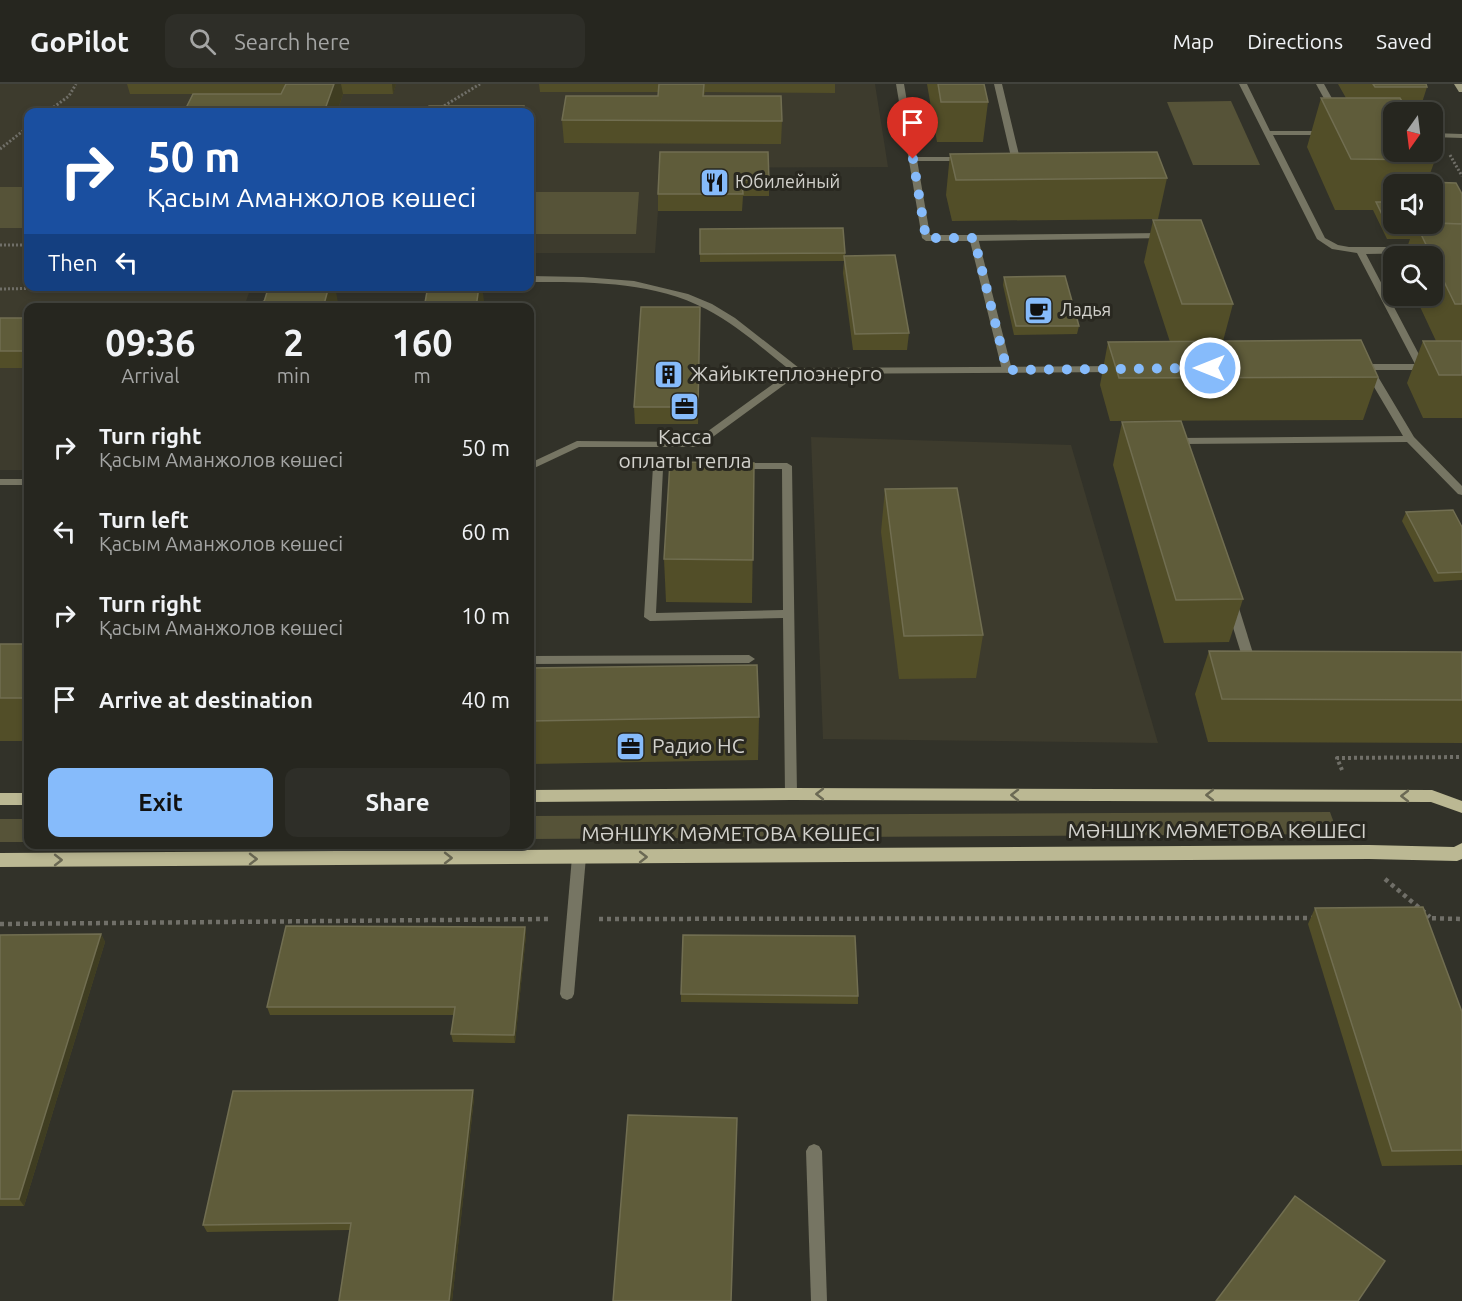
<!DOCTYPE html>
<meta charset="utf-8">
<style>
body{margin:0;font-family:Ubuntu,sans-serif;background:#2e2e28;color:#f1f3f6;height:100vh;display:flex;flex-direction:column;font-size:22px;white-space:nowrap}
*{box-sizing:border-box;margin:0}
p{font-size:20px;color:#a4a5a4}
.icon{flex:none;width:33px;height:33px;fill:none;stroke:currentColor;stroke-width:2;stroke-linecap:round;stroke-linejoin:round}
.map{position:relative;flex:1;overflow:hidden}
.details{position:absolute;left:24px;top:219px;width:510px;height:546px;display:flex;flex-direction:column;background:#26261f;border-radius:12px;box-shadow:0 3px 9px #0003,0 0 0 2px #42433d}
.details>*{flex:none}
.banner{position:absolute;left:24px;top:24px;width:510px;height:183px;border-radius:12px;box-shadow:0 3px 9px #0003,0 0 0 2px #42433d;background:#1a4fa0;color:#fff;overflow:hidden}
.needle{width:39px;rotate:194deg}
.controls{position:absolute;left:1383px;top:18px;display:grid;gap:12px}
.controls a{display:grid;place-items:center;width:60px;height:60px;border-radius:12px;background:#26261f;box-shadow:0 3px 9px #0003,0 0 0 2px #42433d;font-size:30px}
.pin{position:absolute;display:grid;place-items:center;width:51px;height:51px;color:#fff;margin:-62px -26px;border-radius:50% 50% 50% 0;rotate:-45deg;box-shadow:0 0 6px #0007}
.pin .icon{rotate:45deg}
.me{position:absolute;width:66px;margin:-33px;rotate:270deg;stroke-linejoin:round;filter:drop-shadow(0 0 4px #0008)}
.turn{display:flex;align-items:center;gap:21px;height:126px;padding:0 24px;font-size:27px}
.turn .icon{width:78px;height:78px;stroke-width:2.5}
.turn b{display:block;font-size:42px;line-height:51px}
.then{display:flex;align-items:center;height:57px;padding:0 24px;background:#0003;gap:12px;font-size:22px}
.eta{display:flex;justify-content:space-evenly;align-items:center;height:102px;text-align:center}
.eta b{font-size:36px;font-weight:600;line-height:42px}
.action{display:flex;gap:12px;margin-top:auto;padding:12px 24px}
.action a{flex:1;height:69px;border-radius:12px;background:#86bbfb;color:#111;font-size:24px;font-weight:600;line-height:69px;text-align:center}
.action a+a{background:#2e2e28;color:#f1f3f6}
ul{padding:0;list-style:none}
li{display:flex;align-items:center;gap:18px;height:84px;padding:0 24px}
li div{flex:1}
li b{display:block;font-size:22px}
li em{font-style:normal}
header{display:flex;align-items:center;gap:36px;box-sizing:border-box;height:84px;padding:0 30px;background:#26261f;border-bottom:2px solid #42433d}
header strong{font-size:28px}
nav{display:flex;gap:33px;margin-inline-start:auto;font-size:21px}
.search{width:420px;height:54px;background:#2e2e28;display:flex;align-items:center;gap:15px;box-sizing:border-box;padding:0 21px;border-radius:12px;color:#a4a5a4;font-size:22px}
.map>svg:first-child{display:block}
</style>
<header>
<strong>GoPilot</strong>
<div class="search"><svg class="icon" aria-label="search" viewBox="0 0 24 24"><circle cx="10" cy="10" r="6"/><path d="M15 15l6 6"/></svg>Search here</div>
<nav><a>Map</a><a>Directions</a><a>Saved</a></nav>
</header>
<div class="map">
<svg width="1462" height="1217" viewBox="0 0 1462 1217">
<rect width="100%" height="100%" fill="#323229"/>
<g fill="#3d3b2d">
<path d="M0,0H875L888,83L661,84L655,169H530V28H28V202L251,203L244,223L28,224V386H0Z"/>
<path d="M811,353L1071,361L1158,659L823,655Z"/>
</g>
<g fill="#565338">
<path d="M1231,17L1260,81H1193L1167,18Z"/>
<rect x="0" y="103" width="28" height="41"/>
<path d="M530,108H639L636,150H530Z"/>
<path d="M1330,728L1338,750L530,755V732Z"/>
<rect x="0" y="735" width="28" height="23"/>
</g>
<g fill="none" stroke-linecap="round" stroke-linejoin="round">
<g stroke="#706f68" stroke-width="3" stroke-dasharray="2 2" stroke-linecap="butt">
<path d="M1419,21L1424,28"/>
<path d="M47,28L69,12L76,0"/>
<path d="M434,28L480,0"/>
<path d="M0,65L28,43"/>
<path d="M1450,71L1462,92"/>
<path d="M0,161H28"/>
<path d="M0,205L155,202"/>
</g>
<path stroke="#706f68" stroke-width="4" stroke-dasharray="3 3" stroke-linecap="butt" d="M1342,686L1337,674L1462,673"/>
<g stroke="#706f68" stroke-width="4.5" stroke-dasharray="4 4" stroke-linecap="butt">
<path d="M1385,795L1430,833"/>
<path d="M1424,834L1462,835"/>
<path d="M599,835L1314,834"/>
<path d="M0,840L549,835"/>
</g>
<g fill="#767563" fill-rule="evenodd">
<path d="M994,0H1002L1020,75L1019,77H1007L1003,75L1011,73Z"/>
<path d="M1239,0H1247L1270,47H1326L1330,49L1326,51H1273L1325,154L1338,161L1349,163H1422L1426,166L1422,169L1366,170L1424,280L1433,283L1428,286H1374L1414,353L1462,402V411L1458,410L1407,358L1183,360V364L1179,365L1175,364L1172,357L1177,354L1403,352L1364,286L1355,285L1353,283L1358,280H1415L1357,169L1332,165L1317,155Z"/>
<path d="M1316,0H1324L1339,27L1338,29H1332Z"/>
<path d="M1432,49L1462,50V54L1432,53Z"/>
<path d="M910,73H966L970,75L966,77H913L909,75Z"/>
<path d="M1164,149L1167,150V154L974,157L970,154L974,151Z"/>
<path d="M530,192L583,193L634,197L688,210L712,220L735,234L799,284L1119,282L1124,285L1119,288L799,290L699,363H579L530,386V379L577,357L693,358L791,287C763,265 737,241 706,225C652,197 589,198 530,198Z"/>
<path d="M277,213L282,216L280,218L255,224H236Z"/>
<path d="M658,379H686L691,382L686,385H663L656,529L783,526L782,385H740L735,382L740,379H787L792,382L797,710L795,713H787L785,710L783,534L650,537L644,533L653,382Z"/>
<rect x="0" y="395" width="28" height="6"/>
<path d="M1232,517L1238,521L1257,582L1255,585H1247L1245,582L1226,521Z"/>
<path d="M749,571L755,575L749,579L530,580V572Z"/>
<path d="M579,768L584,769L586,773L574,910L572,914L567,916L562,914L560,910L572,773L574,769Z"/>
<path d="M814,1060L819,1062L822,1067L827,1217H811L806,1067L809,1062Z"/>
</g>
<path fill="#767563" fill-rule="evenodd" d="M896,0H904L930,151H974L978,154L1012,286L1010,288L1007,289L1002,286L970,157H926L922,154Z"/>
<path fill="#9d9b7e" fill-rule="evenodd" d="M1454,0H1462V8H1459Z"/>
<g fill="#bbb893" fill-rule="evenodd">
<path d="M791,704L1432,706L1462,717V729L1431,718L791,716L530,718V706Z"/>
<rect x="0" y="709" width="28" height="12"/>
<path d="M1462,759V775L1457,777L1369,775L0,783V769L1369,761L1454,763Z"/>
</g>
</g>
<g fill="#524e28" fill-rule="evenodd">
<path d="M127,0H396L393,10H343L337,28H184L281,10H130Z"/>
<path d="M539,0H835V9L705,8L704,12L782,37L781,60L564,59L562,36L658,12V8H540Z"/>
<path d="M927,0H984L988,18L983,58H937Z"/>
<path d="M1338,0H1426L1427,3L1419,28H1394L1435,76L1427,98L1462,110V334H1423L1407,299L1423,257H1436L1415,212H1432V172H1404L1410,155H1387L1373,126H1335L1307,63L1321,14H1346ZM1394,100H1432V140H1394Z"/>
<path d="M660,68L769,96V112H743L742,127H658V110Z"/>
<path d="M950,70L1167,94L1158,135L952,137L946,111Z"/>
<path d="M1153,136L1233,220L1223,257L1378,293L1363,336L1110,337L1100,301L1108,258H1170L1144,178Z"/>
<path d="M700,145L845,169V172L909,249L907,266H853L843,189L844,177L700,178Z"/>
<path d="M1004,193L1079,242L1077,250L1014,251L1003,201Z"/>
<rect x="0" y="234" width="28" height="50"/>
<path d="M700,240L698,340H635L634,323Z"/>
<path d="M1122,338L1243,515L1229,558L1164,559L1113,381Z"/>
<path d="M754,379L752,519L666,518L664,475Z"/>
<path d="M885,405L983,551L976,594L899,595L881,448Z"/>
<path d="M1406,428L1462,443V496L1434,498L1402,437Z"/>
<rect x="0" y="560" width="28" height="97"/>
<path d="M1209,567L1462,568V659L1208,658L1195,610Z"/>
<path d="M530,584L759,633L758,676L530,680Z"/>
<path d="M1315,824L1462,928V1081L1382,1082L1308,840Z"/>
<path d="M525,843L526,851L515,959L453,958L451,950L454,931H270L267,923Z"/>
<path d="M101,850L105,858L24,1122H0V851Z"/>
<path d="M681,910L858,912V920L681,918Z"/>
<path d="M474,1014L452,1217H339L350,1146L207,1148L203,1141Z"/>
</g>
<g fill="#3f3d21">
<path d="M334,0H341L343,10L337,28H324Z"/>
<path d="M392,0H396L393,10Z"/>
<path d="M329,202H335L339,224H323Z"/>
<path d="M479,202H482L485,224H476Z"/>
<path d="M700,223V240L698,340V323Z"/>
<path d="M525,843L526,851L515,959L514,951Z"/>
<path d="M101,850L105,858L24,1122L19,1115Z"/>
<path d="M473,1006L474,1014L452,1217H449Z"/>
</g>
<g fill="#5f5c3a" stroke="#716e51" stroke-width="1.5">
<path d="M286,0H334L324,28H184L193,10H281Z"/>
<path d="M659,0H704L703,12H781L782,37L562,36L566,12H658Z"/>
<path d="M938,0H984L988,18H941Z"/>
<path d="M1373,0H1426L1427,3H1375Z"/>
<path d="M1321,14H1400L1409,28H1394V68H1430L1435,76L1351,75Z"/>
<path d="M429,22H524L523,28H427Z"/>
<path d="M660,68H768L769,96H742L743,110H658Z"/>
<path d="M1157,68L1167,94L956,96L950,70Z"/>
<path d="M1427,98L1456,99L1462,110V140L1432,139V100H1426Z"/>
<path d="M1376,118H1394V140H1415L1413,147H1390Z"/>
<path d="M1153,136H1201L1233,220H1182Z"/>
<path d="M1432,139L1462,140V220H1455L1416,140Z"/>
<path d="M843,144L845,169L700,170V145Z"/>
<path d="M895,171L909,249L855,250L844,172Z"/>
<path d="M1065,192L1079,242H1016L1004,193Z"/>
<path d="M269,202H329L323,224H262Z"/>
<path d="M428,202H479L476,224H424Z"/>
<path d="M641,223H700L698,323H634Z"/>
<rect x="0" y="234" width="28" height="33"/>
<path d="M1361,256L1378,293L1119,294L1108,258Z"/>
<path d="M1423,257H1462V291H1439Z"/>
<path d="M1181,337L1243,515L1176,516L1122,338Z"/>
<path d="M670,378L754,379L753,476L664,475Z"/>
<path d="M957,404L983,551L904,552L885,405Z"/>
<path d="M1453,426L1462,443V488L1438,489L1406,428Z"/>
<rect x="0" y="560" width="28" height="54"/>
<path d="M1209,567L1462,568V616L1222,615Z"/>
<path d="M757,581L759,633L530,637V584Z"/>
<path d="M1423,823L1462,928V1066L1392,1067L1315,824Z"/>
<path d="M286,842L525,843L514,951L451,950L455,923H267Z"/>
<path d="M101,850L19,1115H0V851Z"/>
<path d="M683,851L855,852L858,912L681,910Z"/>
<path d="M473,1006L449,1217H339L351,1139L203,1141L233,1007Z"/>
<path d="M628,1031L737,1034L731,1217H613Z"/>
<path d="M1295,1112L1385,1177L1358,1217H1216Z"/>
</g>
<defs><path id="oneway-chevron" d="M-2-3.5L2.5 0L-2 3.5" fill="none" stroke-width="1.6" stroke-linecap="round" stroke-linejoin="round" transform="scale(1.5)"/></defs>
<g stroke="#6b6954">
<use href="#oneway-chevron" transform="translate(820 710) rotate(-180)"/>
<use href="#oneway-chevron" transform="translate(1015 711) rotate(-180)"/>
<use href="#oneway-chevron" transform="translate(1210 711) rotate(-180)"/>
<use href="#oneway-chevron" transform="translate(1405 712) rotate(-180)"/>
<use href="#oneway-chevron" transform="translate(643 773)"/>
<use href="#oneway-chevron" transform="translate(448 774)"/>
<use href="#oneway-chevron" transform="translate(253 775)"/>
<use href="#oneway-chevron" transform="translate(58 776)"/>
</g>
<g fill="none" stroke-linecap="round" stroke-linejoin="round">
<path stroke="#86bbfb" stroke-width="10" stroke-dasharray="0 18" d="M913,75L926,154H974L1007,286L1210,284"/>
</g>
<defs>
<symbol id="restaurant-square" viewBox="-11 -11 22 22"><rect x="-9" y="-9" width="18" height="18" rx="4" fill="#86bbfb" stroke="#292820"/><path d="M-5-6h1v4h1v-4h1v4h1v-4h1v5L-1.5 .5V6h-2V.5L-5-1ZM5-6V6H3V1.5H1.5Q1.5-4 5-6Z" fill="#111"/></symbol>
<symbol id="cafe-square" viewBox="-11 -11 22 22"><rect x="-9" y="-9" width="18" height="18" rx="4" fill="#86bbfb" stroke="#292820"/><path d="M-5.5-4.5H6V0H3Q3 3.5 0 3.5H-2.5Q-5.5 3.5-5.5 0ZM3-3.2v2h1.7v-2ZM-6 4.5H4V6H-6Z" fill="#111"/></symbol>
<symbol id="building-square" viewBox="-11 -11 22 22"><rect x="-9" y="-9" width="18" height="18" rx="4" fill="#86bbfb" stroke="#292820"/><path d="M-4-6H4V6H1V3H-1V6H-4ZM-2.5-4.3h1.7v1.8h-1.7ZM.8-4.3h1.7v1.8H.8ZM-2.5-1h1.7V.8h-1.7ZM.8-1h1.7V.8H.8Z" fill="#111"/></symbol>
<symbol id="office-square" viewBox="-11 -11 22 22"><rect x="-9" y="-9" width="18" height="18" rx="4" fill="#86bbfb" stroke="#292820"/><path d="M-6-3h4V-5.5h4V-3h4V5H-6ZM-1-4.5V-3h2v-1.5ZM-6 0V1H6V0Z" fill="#111"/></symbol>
</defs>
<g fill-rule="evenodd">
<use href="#restaurant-square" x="698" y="82" width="33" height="33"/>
<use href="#cafe-square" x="1022" y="210" width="33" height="33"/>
<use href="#building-square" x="652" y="274" width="33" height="33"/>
<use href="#office-square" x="668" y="306" width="33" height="33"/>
<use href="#office-square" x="614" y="646" width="33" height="33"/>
</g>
<g text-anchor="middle" stroke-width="6" stroke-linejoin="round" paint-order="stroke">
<g font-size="18" fill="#d2d1cc" stroke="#292820" text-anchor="start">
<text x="735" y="104">Юбилейный</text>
<text x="1060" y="232">Ладья</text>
</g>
<g font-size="21" fill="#d2d1cc" stroke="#292820" text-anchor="start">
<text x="690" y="297">Жайыктеплоэнерго</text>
<text x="685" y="360" text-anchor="middle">Касса<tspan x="685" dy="24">оплаты тепла</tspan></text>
<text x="652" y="669">Радио НС</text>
</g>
<g font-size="21" fill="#d2d1cc" stroke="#292820">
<text x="1217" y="754">МӘНШҮК МӘМЕТОВА КӨШЕСІ</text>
<text x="731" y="757">МӘНШҮК МӘМЕТОВА КӨШЕСІ</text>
</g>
</g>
</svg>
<div class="controls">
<a><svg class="needle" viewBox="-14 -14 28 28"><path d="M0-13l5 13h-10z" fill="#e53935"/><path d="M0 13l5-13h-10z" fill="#a4a5a4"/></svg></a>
<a><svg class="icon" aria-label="sound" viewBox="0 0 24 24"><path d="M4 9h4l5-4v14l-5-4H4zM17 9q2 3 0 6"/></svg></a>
<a><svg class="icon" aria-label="search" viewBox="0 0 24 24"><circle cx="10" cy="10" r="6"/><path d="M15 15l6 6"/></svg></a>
</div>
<div class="pin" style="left:913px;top:75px;background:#d93025"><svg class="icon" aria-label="arrive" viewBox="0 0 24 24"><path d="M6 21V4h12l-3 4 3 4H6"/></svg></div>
<svg class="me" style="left:1210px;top:284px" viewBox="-20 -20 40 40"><circle r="17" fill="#86bbfb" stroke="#fff" stroke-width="3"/><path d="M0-11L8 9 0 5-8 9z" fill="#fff"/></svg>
<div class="banner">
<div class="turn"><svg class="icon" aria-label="right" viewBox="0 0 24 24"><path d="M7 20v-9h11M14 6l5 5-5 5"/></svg><div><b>50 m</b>Қасым Аманжолов көшесі</div></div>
<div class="then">Then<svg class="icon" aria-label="left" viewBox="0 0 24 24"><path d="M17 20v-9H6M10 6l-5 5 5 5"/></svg></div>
</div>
<section class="details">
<div class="eta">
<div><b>09:36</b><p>Arrival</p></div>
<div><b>2</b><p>min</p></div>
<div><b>160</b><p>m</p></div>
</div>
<ul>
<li><svg class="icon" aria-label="right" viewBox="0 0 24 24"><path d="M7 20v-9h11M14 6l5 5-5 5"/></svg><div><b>Turn right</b><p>Қасым Аманжолов көшесі</p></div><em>50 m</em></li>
<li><svg class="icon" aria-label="left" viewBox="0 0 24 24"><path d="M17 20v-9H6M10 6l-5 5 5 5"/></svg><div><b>Turn left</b><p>Қасым Аманжолов көшесі</p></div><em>60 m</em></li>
<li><svg class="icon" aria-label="right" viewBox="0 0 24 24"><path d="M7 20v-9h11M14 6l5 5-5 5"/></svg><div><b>Turn right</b><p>Қасым Аманжолов көшесі</p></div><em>10 m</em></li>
<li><svg class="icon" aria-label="arrive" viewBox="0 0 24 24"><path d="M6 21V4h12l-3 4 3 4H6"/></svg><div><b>Arrive at destination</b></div><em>40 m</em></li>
</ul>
<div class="action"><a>Exit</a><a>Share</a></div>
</section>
</div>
